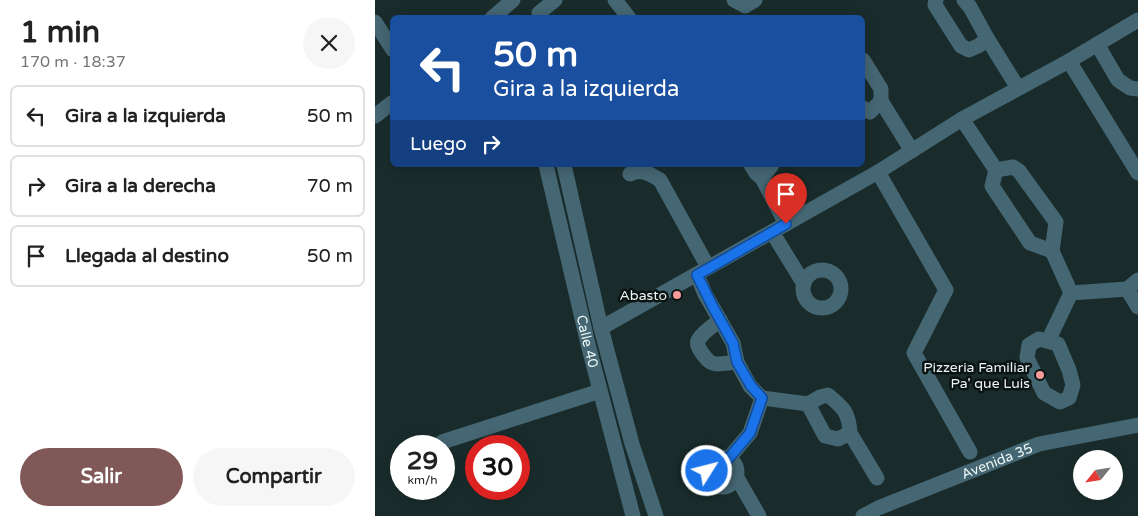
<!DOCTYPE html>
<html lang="es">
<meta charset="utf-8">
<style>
body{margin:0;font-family:"Varela Round",sans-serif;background:#f6f6f6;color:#222;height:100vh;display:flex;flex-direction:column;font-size:19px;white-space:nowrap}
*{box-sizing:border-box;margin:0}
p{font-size:16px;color:#767676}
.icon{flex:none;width:28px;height:28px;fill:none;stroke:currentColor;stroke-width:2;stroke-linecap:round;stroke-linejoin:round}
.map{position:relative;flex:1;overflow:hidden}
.drawer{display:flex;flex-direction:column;background:#fff;width:375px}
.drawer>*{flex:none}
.banner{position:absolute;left:15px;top:15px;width:475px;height:152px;border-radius:8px;box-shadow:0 2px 12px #0003;background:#1a4fa0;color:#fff;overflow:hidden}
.needle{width:32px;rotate:240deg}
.buttons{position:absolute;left:698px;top:450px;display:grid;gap:10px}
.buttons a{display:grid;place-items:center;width:50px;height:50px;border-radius:50%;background:#fff;box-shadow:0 2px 12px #0003;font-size:25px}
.speed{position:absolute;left:15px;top:435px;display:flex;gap:10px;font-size:25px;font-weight:700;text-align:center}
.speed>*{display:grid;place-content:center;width:65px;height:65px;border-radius:50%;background:#fff;box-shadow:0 2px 12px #0003;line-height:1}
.speed small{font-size:12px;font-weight:400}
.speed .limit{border:8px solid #d22;background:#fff;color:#111}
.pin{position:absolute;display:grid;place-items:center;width:42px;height:42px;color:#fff;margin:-51px -21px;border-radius:50% 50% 50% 0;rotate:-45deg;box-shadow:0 0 5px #0007}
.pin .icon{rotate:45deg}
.me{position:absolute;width:55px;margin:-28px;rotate:54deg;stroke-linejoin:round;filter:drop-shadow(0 0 4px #0008)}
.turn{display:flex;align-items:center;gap:18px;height:105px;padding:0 20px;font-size:22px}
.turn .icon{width:65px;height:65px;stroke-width:2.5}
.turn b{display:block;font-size:35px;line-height:42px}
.then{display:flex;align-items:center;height:48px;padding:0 20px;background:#0003;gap:10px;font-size:19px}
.round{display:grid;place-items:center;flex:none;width:52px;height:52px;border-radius:26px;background:#f6f6f6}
.headline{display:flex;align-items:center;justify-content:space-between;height:85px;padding:0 20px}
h1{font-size:30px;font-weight:700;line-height:38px}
.button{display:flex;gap:10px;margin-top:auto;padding:10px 20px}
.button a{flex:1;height:58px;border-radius:30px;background:#815858;color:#fff;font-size:20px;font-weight:700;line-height:58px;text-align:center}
.button a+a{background:#f6f6f6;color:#222}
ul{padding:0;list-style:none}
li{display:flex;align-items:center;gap:15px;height:62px;margin:0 10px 8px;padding:0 10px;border:2px solid #e0e0e0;border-radius:8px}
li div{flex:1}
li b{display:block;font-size:19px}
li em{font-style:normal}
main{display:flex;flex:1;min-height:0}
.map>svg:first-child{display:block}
</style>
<main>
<section class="drawer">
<div class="headline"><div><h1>1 min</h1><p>170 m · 18:37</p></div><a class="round"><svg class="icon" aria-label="close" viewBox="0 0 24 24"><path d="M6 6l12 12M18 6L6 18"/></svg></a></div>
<ul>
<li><svg class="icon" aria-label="left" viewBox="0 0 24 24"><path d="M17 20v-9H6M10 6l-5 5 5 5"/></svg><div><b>Gira a la izquierda</b></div><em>50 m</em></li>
<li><svg class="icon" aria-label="right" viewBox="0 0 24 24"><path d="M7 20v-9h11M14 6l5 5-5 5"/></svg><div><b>Gira a la derecha</b></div><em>70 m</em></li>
<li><svg class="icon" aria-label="arrive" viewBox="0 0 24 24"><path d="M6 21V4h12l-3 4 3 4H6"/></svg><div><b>Llegada al destino</b></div><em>50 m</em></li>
</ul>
<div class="button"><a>Salir</a><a>Compartir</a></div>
</section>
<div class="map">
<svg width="763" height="516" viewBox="0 0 763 516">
<rect width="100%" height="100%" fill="#192c2b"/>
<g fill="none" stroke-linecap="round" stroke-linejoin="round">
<g stroke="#456673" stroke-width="15">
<path d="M240,0L254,18"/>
<path d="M359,0L370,6L380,0"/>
<path d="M561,0L560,5L586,46L594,50L605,45L612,38L595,7L589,0"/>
<path d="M117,18L138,0"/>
<path d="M165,18L164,13L180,0"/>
<path d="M0,22L18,50"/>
<path d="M612,38L643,88"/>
<path d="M722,44L743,80L755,88L763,89"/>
<path d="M488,60L506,89V101L495,112L488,108"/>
<path d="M694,61L763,173"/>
<path d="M506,101L537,151"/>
<path d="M0,116L18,102"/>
<path d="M587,119L621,170"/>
<path id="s1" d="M171,165L214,348L258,516"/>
<path d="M189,165L226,328L257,444L281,516"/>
<path d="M376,165L381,173L387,178L397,165"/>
<path d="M638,167L644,171L681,222L677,251L655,243L617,186L621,170Z"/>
<path d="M503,172L571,290L539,353L595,452"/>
<path d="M255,174C267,168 275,174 285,180L333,267"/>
<path d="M387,178L411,224"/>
<path d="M397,232L429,284"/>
<path d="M677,251L696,293"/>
<circle cx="447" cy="289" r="19"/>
<path d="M322,275L330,294L358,343L362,362L375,386L387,398L375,433L353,459"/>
<path d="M752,289L763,307"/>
<path d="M345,320C338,326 328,332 324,339C321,343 323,346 325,350C337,369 341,364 362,362"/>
<path d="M226,328L503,172L587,119L694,61L763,20"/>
<path d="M664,339L683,344L694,370L698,385L694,398L685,402L669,393L652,358L654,345Z"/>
<path d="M673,341L696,293L752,289L763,280"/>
<path d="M387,398L433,404L445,397L453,395C469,408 474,413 475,433L463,439L450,436L433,404"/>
<path d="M475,433L502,478"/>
<path d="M67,442L225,391"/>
<circle cx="347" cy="472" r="15"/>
<path d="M361,476L384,516"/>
<path id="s2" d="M488,516L503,508L664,444L763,425"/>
</g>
</g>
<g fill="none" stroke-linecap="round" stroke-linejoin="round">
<defs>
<path id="route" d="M332,471C335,460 343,456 353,459L375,433L387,398L376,386L362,362L358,343L338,307L322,275L411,224"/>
</defs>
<use href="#route" stroke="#114b97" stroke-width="12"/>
<use href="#route" stroke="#1a73e8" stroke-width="9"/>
</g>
<g fill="#f59b99" stroke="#0b1312" stroke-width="2">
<circle cx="302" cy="295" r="5"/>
<circle cx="665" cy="375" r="5"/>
</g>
<g text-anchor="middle" stroke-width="5" stroke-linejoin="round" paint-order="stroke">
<g font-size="14" fill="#eaf5f4" stroke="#0b1312" text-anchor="end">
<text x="292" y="300">Abasto</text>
<text x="655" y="372">Pizzeria Familiar<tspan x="655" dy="16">Pa' que Luis</tspan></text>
</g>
<g font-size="14" fill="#eaf5f4" stroke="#0b1312">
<text dy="5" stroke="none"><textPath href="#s1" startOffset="181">Calle 40</textPath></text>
<text dy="5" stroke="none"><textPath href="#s2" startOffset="145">Avenida 35</textPath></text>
</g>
</g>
</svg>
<div class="buttons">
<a><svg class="needle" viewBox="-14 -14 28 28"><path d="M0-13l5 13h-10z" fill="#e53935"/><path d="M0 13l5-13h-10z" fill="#767676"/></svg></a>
</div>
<div class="speed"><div>29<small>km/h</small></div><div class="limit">30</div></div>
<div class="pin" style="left:411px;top:224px;background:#d93025"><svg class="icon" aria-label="arrive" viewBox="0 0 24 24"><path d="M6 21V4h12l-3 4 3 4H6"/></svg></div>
<svg class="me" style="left:332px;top:471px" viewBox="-20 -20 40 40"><circle r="17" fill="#1a73e8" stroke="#fff" stroke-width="3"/><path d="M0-11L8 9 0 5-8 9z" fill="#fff"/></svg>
<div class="banner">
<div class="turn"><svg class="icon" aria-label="left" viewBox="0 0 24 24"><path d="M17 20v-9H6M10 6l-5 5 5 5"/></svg><div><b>50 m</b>Gira a la izquierda</div></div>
<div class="then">Luego<svg class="icon" aria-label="right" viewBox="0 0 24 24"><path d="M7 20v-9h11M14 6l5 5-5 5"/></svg></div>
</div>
</div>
</main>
